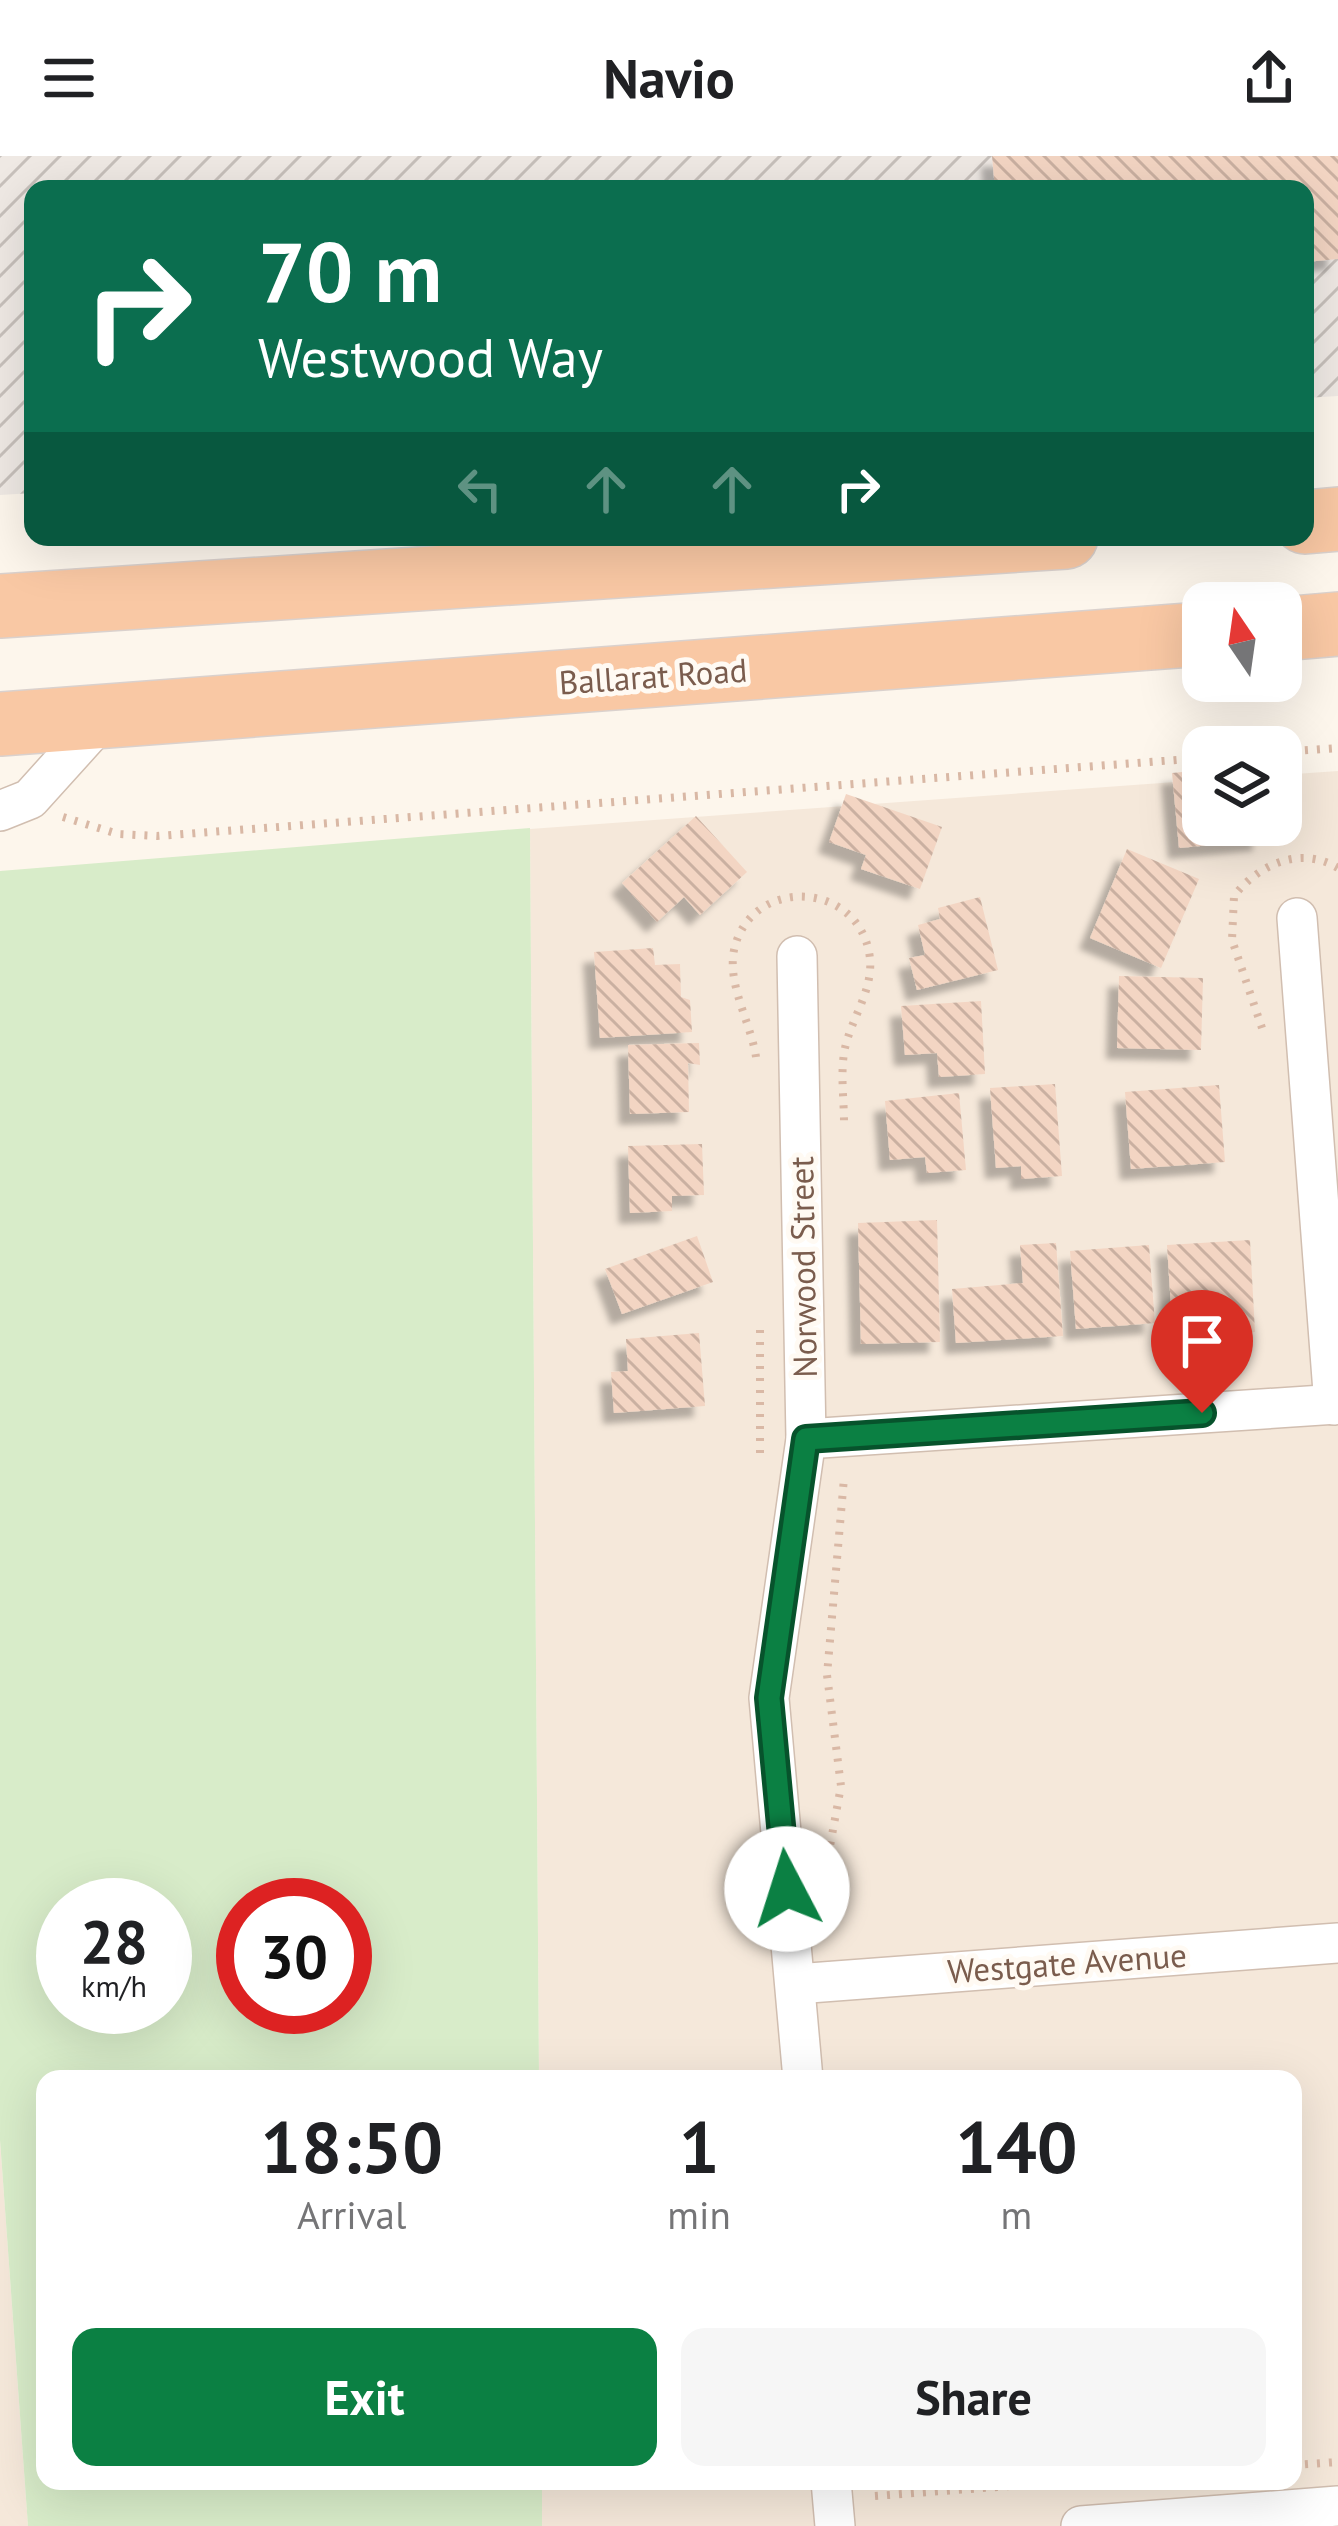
<!DOCTYPE html>
<style>
body{margin:0;font-family:"PT Sans",sans-serif;background:#f6f6f6;color:#202124;height:100vh;display:flex;flex-direction:column;font-size:45px;white-space:nowrap}
*{box-sizing:border-box;margin:0}
p{font-size:39px;color:#757577}
.icon{flex:none;width:66px;height:66px;fill:none;stroke:currentColor;stroke-width:2;stroke-linecap:round;stroke-linejoin:round}
.map{position:relative;flex:1;overflow:hidden}
.side{position:absolute;left:36px;top:1914px;width:1266px;height:420px;display:flex;flex-direction:column;background:#fff;border-radius:24px;box-shadow:0 12px 48px #0002}
.side>*{flex:none}
.guide{position:absolute;left:24px;top:24px;width:1290px;height:366px;border-radius:24px;box-shadow:0 12px 48px #0002;background:#0b6e4f;color:#fff;overflow:hidden}
.needle{width:78px;rotate:347deg}
.buttons{position:absolute;left:1182px;top:426px;display:grid;gap:24px}
.buttons a{display:grid;place-items:center;width:120px;height:120px;border-radius:24px;background:#fff;box-shadow:0 12px 48px #0002;font-size:60px}
.speed{position:absolute;left:36px;top:1722px;display:flex;gap:24px;font-size:60px;font-weight:700;text-align:center}
.speed>*{display:grid;place-content:center;width:156px;height:156px;border-radius:50%;background:#fff;box-shadow:0 12px 48px #0002;line-height:1}
.speed small{font-size:30px;font-weight:400}
.speed .limit{border:18px solid #d22;background:#fff;color:#111}
.pin{position:absolute;display:grid;place-items:center;width:102px;height:102px;color:#fff;margin:-123px -51px;border-radius:50% 50% 50% 0;rotate:-45deg;box-shadow:0 0 12px #0007}
.pin .icon{rotate:45deg}
.me{position:absolute;width:132px;margin:-66px;rotate:355deg;stroke-linejoin:round;filter:drop-shadow(0 0 9px #0008)}
.turn{display:flex;align-items:center;gap:42px;height:252px;padding:0 36px;font-size:54px}
.turn .icon{width:156px;height:156px;stroke-width:2.5}
.turn b{display:block;font-size:84px;line-height:102px}
.lanes{display:flex;align-items:center;height:114px;padding:0 36px;background:#0003;justify-content:center;gap:60px;direction:ltr}
.lanes .off{opacity:.35}
.eta{display:flex;justify-content:space-evenly;align-items:center;height:204px;text-align:center}
.eta b{font-size:72px;font-weight:800;line-height:84px}
.button{display:flex;gap:24px;margin-top:auto;padding:24px 36px}
.button a{flex:1;height:138px;border-radius:24px;background:#0b8043;color:#fff;font-size:48px;font-weight:800;line-height:138px;text-align:center}
.button a+a{background:#f6f6f6;color:#202124}
header{display:flex;justify-content:space-between;align-items:center;height:156px;padding:0 36px;background:#fff;font-size:54px;font-weight:800}
.map>svg:first-child{display:block}
</style>
<header><svg class="icon" aria-label="menu" viewBox="0 0 24 24"><path d="M4 6h16M4 12h16M4 18h16"/></svg>Navio<svg class="icon" aria-label="share" viewBox="0 0 24 24"><path d="M12 15V3M7 8l5-5 5 5M5 13v7h14v-7"/></svg></header>
<div class="map">
<svg width="1338" height="2370" viewBox="0 0 1338 2370">
<defs>
<pattern id="industrial-furrows" width="10" height="10" patternUnits="userSpaceOnUse" patternTransform="scale(3)"><rect width="10" height="10" fill="#efe9e4"/><path d="M-1 1l2-2M0 10L10 0M9 11l2-2" fill="none" stroke="#c7c0bb"/></pattern>
<pattern id="building-back-hatch" width="6" height="6" patternUnits="userSpaceOnUse" patternTransform="scale(3)"><rect width="6" height="6" fill="#f3d5c3"/><path d="M-1 5l2 2M0 0l6 6M5-1l2 2" fill="none" stroke="#cab0a1"/></pattern>
<filter id="shadow"><feDropShadow dx="-11" dy="11" stdDeviation="3" flood-color="#0004"/></filter>
</defs>
<rect width="100%" height="100%" fill="#fdf6ec"/>
<g fill="#f5e8da">
<path d="M1338,615V2370H542V2325H1293V1923H539L530,673L1203,624V669H1281V619Z"/>
<path d="M0,1984L28,2370H0Z"/>
</g>
<path fill="url(#industrial-furrows)" d="M0,0H1338V240L1305,242V33H33V337L0,339Z"/>
<path fill="#d8ecc9" fill-rule="evenodd" d="M530,672L539,1923H45V2325H542V2370H28L0,1984V715ZM63,1749H165V1851H63ZM243,1749H345V1851H243Z"/>
<g fill="url(#building-back-hatch)" filter="url(#shadow)">
<path d="M992,0H1338V103L1305,106V33H995Z"/>
<path d="M1203,614V669H1262L1264,684L1179,692L1172,617Z"/>
<path d="M846,638L942,671L920,733L861,713L866,699L829,686Z"/>
<path d="M696,660L747,716L700,759L684,741L657,766L622,727Z"/>
<path d="M1127,693L1199,723L1161,812L1090,782Z"/>
<path d="M980,741L998,814L917,834L909,802L925,799L918,769L940,763L938,752Z"/>
<path d="M653,792L655,809L680,808L681,841L690,844L692,876L600,882L594,796Z"/>
<path d="M1119,820L1203,822L1201,894L1117,892Z"/>
<path d="M981,845L985,918L939,921L937,897L905,899L901,850Z"/>
<path d="M699,887L700,909L688,907L689,956L630,958L628,889Z"/>
<path d="M1055,928L1062,1020L1021,1023V1010L996,1012L990,932Z"/>
<path d="M1219,929L1225,1006L1131,1013L1125,936Z"/>
<path d="M959,937L966,1014L927,1017L925,1001L890,1004L885,945Z"/>
<path d="M702,988L704,1039L672,1040V1055L630,1057L628,990Z"/>
<path d="M937,1064L940,1186L861,1188L858,1067Z"/>
<path d="M697,1080L713,1126L622,1158L605,1113Z"/>
<path d="M1250,1084L1255,1176L1173,1181L1167,1089Z"/>
<path d="M1056,1087L1063,1180L956,1187L952,1133L1023,1127L1020,1089Z"/>
<path d="M1149,1089L1155,1167L1076,1173L1070,1095Z"/>
<path d="M699,1177L705,1250L614,1257L611,1216L628,1215L626,1183Z"/>
</g>
<g fill="none" stroke-linecap="round" stroke-linejoin="round">
<defs>
<g id="minor">
<path d="M0,655L30,643L104,561"/>
<path d="M1297,762L1334,1249"/>
<path d="M797,800L806,1283L769,1542L803,1923"/>
<path d="M806,1283L1338,1248"/>
<path d="M796,1828L1338,1787"/>
<path d="M831,2325L835,2370"/>
<path d="M1081,2370L1338,2350"/>
</g>
<g id="trunk">
<path d="M1305,366L1338,363"/>
<path d="M0,450L1066,381"/>
<path d="M1281,473L1338,468"/>
<path d="M0,568L1203,478"/>
</g>
</defs>
<use href="#minor" stroke="#d1beb0" stroke-width="42"/>
<use href="#trunk" stroke="#dad1cd" stroke-width="66"/>
<g stroke="#d9b8a5" stroke-width="8" stroke-dasharray="3 9" stroke-linecap="butt">
<path d="M1281,596L1338,592"/>
<path d="M63,661L118,678L157,680L1203,602"/>
<path d="M1262,872L1232,784L1234,740C1258,709 1300,689 1338,712"/>
<path d="M756,901C751,867 727,829 734,794C750,721 855,724 869,796C876,831 852,860 845,892C840,915 844,943 844,966"/>
<path d="M760,1174V1297"/>
<path d="M826,1712L841,1630L827,1519L844,1322"/>
<path d="M1293,2309L1338,2306"/>
<path d="M875,2340L1078,2325"/>
</g>
<use href="#minor" stroke="#fff" stroke-width="39"/>
<use href="#trunk" stroke="#f9c8a4" stroke-width="63"/>
</g>
<g fill="none" stroke-linecap="round" stroke-linejoin="round">
<defs>
<path id="route" d="M787,1733L769,1542L806,1283L1202,1257"/>
</defs>
<use href="#route" stroke="#07532c" stroke-width="30"/>
<use href="#route" stroke="#0b8043" stroke-width="21"/>
</g>
<g text-anchor="middle" stroke-width="10" stroke-linejoin="round" paint-order="stroke">
<g font-size="33" fill="#7a5c4d" stroke="#fffaf3">
<text transform="translate(653 520) rotate(-4)" y="12">Ballarat Road</text>
<text transform="translate(803 1111) rotate(-91)" y="12">Norwood Street</text>
<text transform="translate(1067 1807) rotate(-4)" y="12">Westgate Avenue</text>
</g>
</g>
</svg>
<div class="buttons">
<a><svg class="needle" viewBox="-14 -14 28 28"><path d="M0-13l5 13h-10z" fill="#e53935"/><path d="M0 13l5-13h-10z" fill="#757577"/></svg></a>
<a><svg class="icon" aria-label="layers" viewBox="0 0 24 24"><path d="M12 4l9 5-9 5-9-5zM3 14l9 5 9-5"/></svg></a>
</div>
<div class="speed"><div>28<small>km/h</small></div><div class="limit">30</div></div>
<div class="pin" style="left:1202px;top:1257px;background:#d93025"><svg class="icon" aria-label="arrive" viewBox="0 0 24 24"><path d="M6 21V4h12l-3 4 3 4H6"/></svg></div>
<svg class="me" style="left:787px;top:1733px" viewBox="-20 -20 40 40"><circle r="19" fill="#fff"/><path d="M0-13L10 11 0 6-10 11z" fill="#0b8043"/></svg>
<div class="guide">
<div class="turn"><svg class="icon" aria-label="right" viewBox="0 0 24 24"><path d="M7 20v-9h11M14 6l5 5-5 5"/></svg><div><b>70 m</b>Westwood Way</div></div>
<div class="lanes"><svg class="icon off" aria-label="left" viewBox="0 0 24 24"><path d="M17 20v-9H6M10 6l-5 5 5 5"/></svg><svg class="icon off" aria-label="ahead" viewBox="0 0 24 24"><path d="M12 20V5M6 11l6-6 6 6"/></svg><svg class="icon off" aria-label="ahead" viewBox="0 0 24 24"><path d="M12 20V5M6 11l6-6 6 6"/></svg><svg class="icon" aria-label="right" viewBox="0 0 24 24"><path d="M7 20v-9h11M14 6l5 5-5 5"/></svg></div>
</div>
<section class="side">
<div class="eta">
<div><b>18:50</b><p>Arrival</p></div>
<div><b>1</b><p>min</p></div>
<div><b>140</b><p>m</p></div>
</div>
<div class="button"><a>Exit</a><a>Share</a></div>
</section>
</div>
